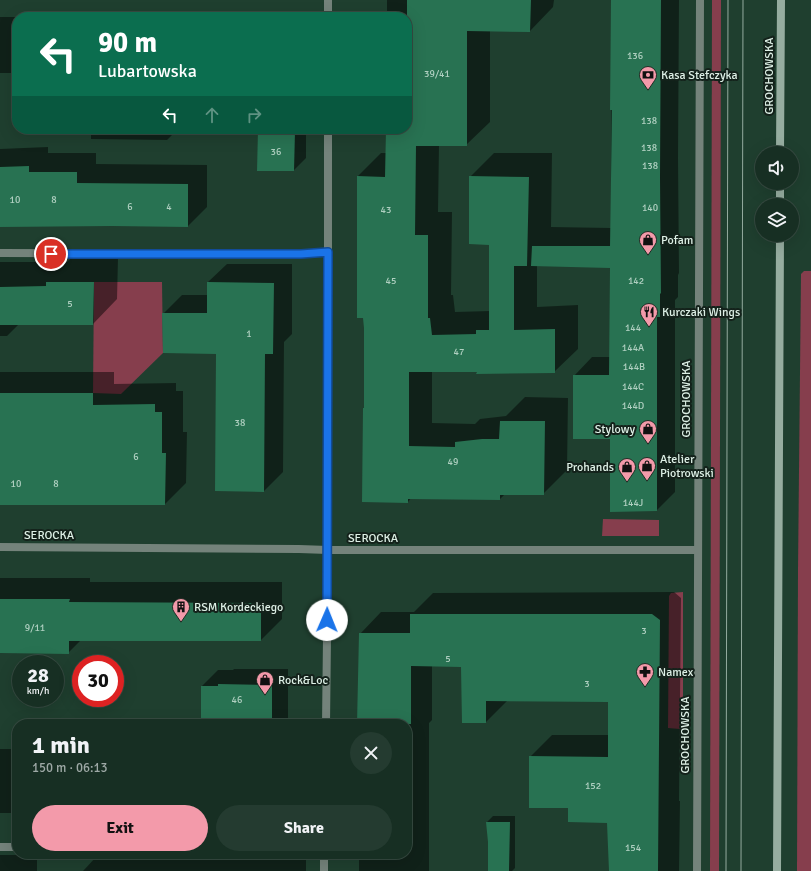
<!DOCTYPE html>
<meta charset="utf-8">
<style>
body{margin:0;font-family:Signika,sans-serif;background:#243b30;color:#f1f3f6;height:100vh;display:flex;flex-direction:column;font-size:15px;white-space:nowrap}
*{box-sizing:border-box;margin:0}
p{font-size:13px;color:#9ea9a6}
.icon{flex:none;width:22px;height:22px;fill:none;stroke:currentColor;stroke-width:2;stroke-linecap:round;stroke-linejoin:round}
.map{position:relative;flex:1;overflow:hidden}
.panel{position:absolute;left:12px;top:719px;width:400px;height:140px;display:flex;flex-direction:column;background:#172f23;border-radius:16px;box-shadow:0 4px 16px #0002,0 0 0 1px #364a41}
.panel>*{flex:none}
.top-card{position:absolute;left:12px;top:12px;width:400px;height:122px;border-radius:16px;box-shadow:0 4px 16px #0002,0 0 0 1px #364a41;background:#0b6e4f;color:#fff;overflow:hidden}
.controls{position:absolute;left:755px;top:146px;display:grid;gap:8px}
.controls a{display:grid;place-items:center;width:44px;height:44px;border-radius:50%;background:#172f23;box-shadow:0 4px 16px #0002,0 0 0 1px #364a41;font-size:20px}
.speed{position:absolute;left:12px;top:655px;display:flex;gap:8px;font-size:20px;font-weight:700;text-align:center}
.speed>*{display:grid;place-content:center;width:52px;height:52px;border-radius:50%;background:#172f23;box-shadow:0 4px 16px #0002,0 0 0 1px #364a41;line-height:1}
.speed small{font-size:10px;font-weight:400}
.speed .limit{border:6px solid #d22;background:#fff;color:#111}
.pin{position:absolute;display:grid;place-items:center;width:34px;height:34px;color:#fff;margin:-17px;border:2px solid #fff;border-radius:50%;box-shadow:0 1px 4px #0007}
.me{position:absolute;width:44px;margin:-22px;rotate:1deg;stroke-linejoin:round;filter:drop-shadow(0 0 3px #0008)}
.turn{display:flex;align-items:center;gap:14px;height:84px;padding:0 20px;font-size:18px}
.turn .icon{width:52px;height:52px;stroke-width:2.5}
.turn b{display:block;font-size:28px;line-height:34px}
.lanes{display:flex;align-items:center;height:38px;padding:0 20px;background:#0003;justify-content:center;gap:20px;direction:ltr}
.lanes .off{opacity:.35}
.round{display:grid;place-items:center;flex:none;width:42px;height:42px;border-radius:21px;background:#243b30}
.summary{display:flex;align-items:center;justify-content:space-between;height:68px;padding:0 20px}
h1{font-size:24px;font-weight:700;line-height:30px}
.cta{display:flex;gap:8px;margin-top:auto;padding:8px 20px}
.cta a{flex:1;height:46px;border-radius:24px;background:#f39aaa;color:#111;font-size:16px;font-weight:700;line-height:46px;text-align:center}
.cta a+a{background:#243b30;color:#f1f3f6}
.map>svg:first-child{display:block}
</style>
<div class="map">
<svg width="811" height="871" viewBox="0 0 811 871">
<rect width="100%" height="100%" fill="#1f3f2f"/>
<g fill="#863e4d">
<path d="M712,0H721L719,871H710Z"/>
<path d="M804,271H811V871H797L798,570L801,274Z"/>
<path d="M94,282H162L163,353L121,394L93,393Z"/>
<path d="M603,519L659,520V536H602Z"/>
<path d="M683,592V726L680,729L668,728L669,596L671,593Z"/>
</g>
<g fill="#0007">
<path d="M387,0H554L553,7L530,31L490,30V122L466,145H439L438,212H452L451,295H453L455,312L490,311V244L470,177L494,153H552L551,227L611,228L612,0H679L678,158L679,273L678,275V297L675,300V492L657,510L611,438L574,376L592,357H611V267L537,265V307L578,305V349L554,372L432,371V423L475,424L480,419L506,416L525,397L568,398L567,470L543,494H505L500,499L411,498L408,502L364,408L365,407L364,317L358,176L381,153H387V129H407V17H387Z"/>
<path d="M74,12H190V17H69Z"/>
<rect x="0" y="17" width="17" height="56"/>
<path d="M91,129H306V158L294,170L258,133L172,135L167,140L91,139Z"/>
<path d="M48,147V153H96V164L207,165V207L188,226H0V149Z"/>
<path d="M72,257L118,258L117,299L93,324H19L7,336H0V262H67Z"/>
<path d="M227,264H292V334L284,342L283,472L264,491L217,353L163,314L182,295H208V282Z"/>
<path d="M0,372H114V384L176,383V391H183V432H187L186,483L165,504H0Z"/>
<path d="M0,578H90V582H282V619L261,640H81L68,653L0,652Z"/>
<path d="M674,592L681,598L679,801H680L679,871H610L608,822L569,807L530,757L552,735H609V701L508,700L486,722H463L462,666H432V720L429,723V871H359V854H407V724H359L360,634L381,612H414L433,593Z"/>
<path d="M234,669H288V724H202V686L218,670H233Z"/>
<path d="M56,721L96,722V724H53Z"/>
<rect x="0" y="749" width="17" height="64"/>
<path d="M493,816H515V868L512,871H489V842L487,822Z"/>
<rect x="0" y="855" width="37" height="16"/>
<path d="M97,856L306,857V871H83Z"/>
</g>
<g fill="#287252">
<path d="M407,0H531L530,32L467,31V146H416L415,235H428V318H430L432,335L476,334V330H489V245L469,244V176L529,177L527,266H514V330L555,329V373L476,374L477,372H409V446L455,447V442L482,439H499L500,421H545L544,495H500V500L408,499V503L362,502L363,408H364V328L363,318H357V176L385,177L386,129H407Z"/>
<path d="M611,0H661L660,177L661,293L660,294V317H657V511L610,512V439H573V375H609L610,268L531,266L532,246H610L612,110H610Z"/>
<path d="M258,130L295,131L294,171H257Z"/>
<path d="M29,166V172H77V183L188,184V227L112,226L0,227V167Z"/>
<path d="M46,282H94L93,325H0V287L46,286Z"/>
<path d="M207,282L274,283L273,354H265L264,492L215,491L216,354L163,353L162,313H207Z"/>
<path d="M0,393H93V405L155,404V412H162V453H166L165,505H0Z"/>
<path d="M0,599H70L69,602L261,603V641H69V654L0,653Z"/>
<path d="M410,614H652L660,620L658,871H609L607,823L568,822V808H529V756L608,757V702L486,701V723H462L461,667L411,666V724H357L359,633H410Z"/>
<path d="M218,684L272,685V724H201V686H218Z"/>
<path d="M486,822H510L509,871H488V842Z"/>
</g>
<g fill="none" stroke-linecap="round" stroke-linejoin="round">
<g stroke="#74837b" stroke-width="8">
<path d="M328,17V0"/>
<path d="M0,253L301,254L328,252"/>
<path d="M0,547L299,549L328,550H698"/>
<path d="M326,724L328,550V129"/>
<path d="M0,847H17"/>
<path d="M324,871V854"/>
<path d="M697,871L700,0"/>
</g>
<g stroke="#96ada0" stroke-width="8">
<path d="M780,153L781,0"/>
<path d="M780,205V183"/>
<path d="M777,871L780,235"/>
</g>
<g stroke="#94ab9f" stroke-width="1">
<path d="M726,871L728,0"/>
<path d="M741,871L743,0"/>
</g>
</g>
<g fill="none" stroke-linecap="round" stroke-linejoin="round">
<defs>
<path id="route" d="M51,254H301L328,252L327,620"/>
</defs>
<use href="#route" stroke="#114b97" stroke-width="10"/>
<use href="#route" stroke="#1a73e8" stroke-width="7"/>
</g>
<defs>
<symbol id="bank-pin" viewBox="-11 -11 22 30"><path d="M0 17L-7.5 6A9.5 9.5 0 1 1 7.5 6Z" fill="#f39aaa" stroke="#14221b"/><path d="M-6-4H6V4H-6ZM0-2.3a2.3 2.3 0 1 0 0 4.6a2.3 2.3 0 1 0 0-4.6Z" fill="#111"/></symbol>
<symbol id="shop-pin" viewBox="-11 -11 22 30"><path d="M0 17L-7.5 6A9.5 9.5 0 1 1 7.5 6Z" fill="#f39aaa" stroke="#14221b"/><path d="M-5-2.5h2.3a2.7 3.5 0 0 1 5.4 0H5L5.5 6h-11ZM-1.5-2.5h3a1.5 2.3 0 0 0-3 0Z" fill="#111"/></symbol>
<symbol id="restaurant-pin" viewBox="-11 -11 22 30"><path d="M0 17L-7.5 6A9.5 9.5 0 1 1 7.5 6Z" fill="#f39aaa" stroke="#14221b"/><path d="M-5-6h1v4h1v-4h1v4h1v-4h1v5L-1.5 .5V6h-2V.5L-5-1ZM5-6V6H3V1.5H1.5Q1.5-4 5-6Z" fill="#111"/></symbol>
<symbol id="building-pin" viewBox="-11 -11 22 30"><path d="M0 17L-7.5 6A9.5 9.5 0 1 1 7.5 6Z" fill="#f39aaa" stroke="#14221b"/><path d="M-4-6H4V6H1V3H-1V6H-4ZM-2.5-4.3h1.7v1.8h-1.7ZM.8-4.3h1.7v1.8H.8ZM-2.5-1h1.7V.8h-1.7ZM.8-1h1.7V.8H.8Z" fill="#111"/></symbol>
<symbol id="pharmacy-pin" viewBox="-11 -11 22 30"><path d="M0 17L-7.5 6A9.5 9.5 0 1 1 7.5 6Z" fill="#f39aaa" stroke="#14221b"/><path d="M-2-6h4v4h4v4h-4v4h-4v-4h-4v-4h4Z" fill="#111"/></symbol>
</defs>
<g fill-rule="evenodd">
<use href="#bank-pin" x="638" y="65" width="20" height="27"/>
<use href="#shop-pin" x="638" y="230" width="20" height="27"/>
<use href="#restaurant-pin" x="639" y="302" width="20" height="27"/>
<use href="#shop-pin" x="638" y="419" width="20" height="27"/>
<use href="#shop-pin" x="637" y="456" width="20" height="27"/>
<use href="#shop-pin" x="617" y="457" width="20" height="27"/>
<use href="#building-pin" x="171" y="597" width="20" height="27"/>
<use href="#pharmacy-pin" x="635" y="662" width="20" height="27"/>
<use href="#shop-pin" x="255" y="670" width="20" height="27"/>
</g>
<g text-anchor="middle" stroke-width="4" stroke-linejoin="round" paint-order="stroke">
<g font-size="10" fill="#b0d0c1">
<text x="635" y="59">136</text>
<text x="437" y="77">39/41</text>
<text x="649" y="124">138</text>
<text x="649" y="151">138</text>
<text x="276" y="155">36</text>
<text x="650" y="169">138</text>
<text x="15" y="203">10</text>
<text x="54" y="203">8</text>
<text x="130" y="210">6</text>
<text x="169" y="210">4</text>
<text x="650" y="211">140</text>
<text x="386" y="213">43</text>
<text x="391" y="284">45</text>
<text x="636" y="284">142</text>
<text x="70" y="307">5</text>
<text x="633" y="331">144</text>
<text x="249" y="337">1</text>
<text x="633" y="351">144A</text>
<text x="459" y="355">47</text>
<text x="634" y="370">144B</text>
<text x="633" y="390">144C</text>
<text x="633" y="409">144D</text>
<text x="240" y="426">38</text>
<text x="136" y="460">6</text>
<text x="453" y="465">49</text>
<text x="16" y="487">10</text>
<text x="56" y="487">8</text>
<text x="633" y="506">144J</text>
<text x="35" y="631">9/11</text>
<text x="644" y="634">3</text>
<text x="448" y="662">5</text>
<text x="587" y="687">3</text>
<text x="237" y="703">46</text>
<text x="593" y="789">152</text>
<text x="633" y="851">154</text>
</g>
<g font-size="12" fill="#def0e6" stroke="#14221b" text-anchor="start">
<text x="661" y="79">Kasa Stefczyka</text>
<text x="661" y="244">Pofam</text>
<text x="662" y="316">Kurczaki Wings</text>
<text x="635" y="433" text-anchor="end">Stylowy</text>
<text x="660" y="463">Atelier<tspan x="660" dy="14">Piotrowski</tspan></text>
<text x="614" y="471" text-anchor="end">Prohands</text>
<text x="194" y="611">RSM Kordeckiego</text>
<text x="658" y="676">Namex</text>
<text x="278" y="684">Rock&amp;Loc</text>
</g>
<g font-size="12" fill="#def0e6" stroke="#14221b">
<text transform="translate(769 76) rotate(-90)" y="4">GROCHOWSKA</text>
<text transform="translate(686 399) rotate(-90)" y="4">GROCHOWSKA</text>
<text x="49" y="539">SEROCKA</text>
<text x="373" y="542">SEROCKA</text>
<text transform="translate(685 735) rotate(-90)" y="4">GROCHOWSKA</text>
</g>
</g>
</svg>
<div class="controls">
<a><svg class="icon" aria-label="sound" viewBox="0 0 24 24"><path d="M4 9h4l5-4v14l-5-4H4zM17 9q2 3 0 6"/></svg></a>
<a><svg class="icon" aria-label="layers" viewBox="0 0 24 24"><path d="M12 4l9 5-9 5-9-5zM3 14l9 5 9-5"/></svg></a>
</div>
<div class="speed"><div>28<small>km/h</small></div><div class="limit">30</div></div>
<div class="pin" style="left:51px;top:254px;background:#d93025"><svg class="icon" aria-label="arrive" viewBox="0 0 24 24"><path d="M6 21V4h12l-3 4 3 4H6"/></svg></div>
<svg class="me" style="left:327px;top:620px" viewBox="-20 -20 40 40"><circle r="19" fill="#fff"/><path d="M0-13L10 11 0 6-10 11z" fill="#1a73e8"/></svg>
<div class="top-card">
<div class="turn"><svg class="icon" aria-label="left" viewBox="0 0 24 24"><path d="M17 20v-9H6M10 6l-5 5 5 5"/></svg><div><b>90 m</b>Lubartowska</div></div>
<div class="lanes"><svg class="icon" aria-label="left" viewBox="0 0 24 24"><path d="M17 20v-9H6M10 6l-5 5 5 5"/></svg><svg class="icon off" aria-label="ahead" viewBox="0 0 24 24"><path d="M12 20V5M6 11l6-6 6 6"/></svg><svg class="icon off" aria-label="right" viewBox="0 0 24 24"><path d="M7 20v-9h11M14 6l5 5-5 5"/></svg></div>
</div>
<section class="panel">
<div class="summary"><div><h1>1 min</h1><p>150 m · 06:13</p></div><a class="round"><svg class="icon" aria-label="close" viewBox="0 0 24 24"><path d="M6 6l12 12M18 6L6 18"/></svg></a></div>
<div class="cta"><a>Exit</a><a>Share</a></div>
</section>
</div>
